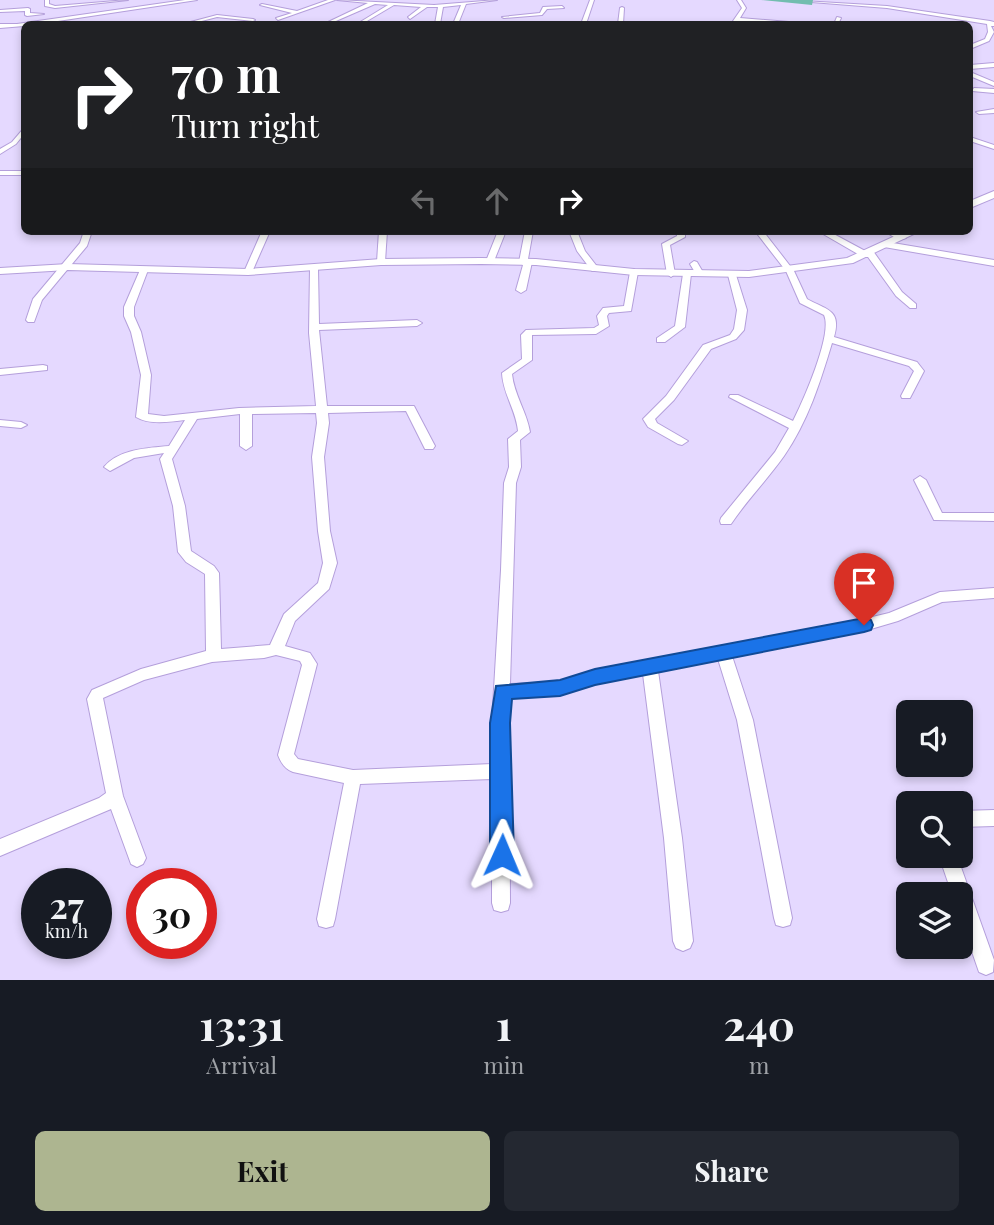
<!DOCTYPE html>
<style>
body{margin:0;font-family:"Playfair Display",serif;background:#242831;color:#f1f3f6;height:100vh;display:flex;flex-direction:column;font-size:26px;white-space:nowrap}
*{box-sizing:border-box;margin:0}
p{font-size:23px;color:#9ea1a6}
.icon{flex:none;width:38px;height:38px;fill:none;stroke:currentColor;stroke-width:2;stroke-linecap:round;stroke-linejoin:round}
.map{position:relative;height:980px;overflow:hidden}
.panel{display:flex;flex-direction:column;background:#171b24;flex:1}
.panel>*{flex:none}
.guide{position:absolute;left:21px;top:21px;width:952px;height:214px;border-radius:10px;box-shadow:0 4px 10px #0003;background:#202124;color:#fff;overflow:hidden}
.fabs{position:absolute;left:896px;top:700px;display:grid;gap:14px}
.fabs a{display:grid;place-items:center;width:77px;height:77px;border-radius:10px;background:#171b24;box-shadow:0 4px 10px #0003;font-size:35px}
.speed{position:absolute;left:21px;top:868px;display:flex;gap:14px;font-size:35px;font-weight:700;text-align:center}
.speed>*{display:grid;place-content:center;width:91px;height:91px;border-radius:50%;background:#171b24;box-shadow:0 4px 10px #0003;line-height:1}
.speed small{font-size:18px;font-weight:400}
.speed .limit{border:10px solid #d22;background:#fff;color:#111}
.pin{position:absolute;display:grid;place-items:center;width:60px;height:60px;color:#fff;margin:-72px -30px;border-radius:50% 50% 50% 0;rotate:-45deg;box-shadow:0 0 7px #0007}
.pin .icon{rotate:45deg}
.me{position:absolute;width:77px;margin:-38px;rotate:1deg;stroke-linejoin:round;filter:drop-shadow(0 0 5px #0008)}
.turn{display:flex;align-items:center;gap:24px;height:147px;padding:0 35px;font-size:32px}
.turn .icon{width:91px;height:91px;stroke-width:2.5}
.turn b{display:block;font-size:49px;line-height:60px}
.lanes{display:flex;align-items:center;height:66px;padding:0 35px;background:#0003;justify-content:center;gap:35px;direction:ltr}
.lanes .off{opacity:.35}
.eta{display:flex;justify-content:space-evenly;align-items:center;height:119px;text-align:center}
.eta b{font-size:42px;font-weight:700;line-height:49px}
.button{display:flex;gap:14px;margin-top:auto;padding:14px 35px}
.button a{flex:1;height:80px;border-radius:10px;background:#adb590;color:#111;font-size:28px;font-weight:700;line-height:80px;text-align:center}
.button a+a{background:#242831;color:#f1f3f6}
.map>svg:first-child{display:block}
</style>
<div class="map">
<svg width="994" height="980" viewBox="0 0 994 980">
<rect width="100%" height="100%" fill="#e5d9ff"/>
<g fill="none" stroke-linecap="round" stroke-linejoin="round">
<defs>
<g id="minor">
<path d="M45,0H49V4L55,6L128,0L55,8L45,6Z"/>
<path d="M185,0H197L38,24H24V26L0,28V24H17Z"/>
<path d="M328,0H335L278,20L276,18L292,13L260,5L262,4L297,11Z"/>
<path d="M337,0L434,5L497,0L466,4L458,24H453L461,5L443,7L440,24H435L438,7H427L410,19L408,17L421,7L394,5L362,24H357L388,5L375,4L329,24H324L368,3Z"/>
<path d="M590,0H594L586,24H581Z"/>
<path d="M737,0H741L746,8L740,18L813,24L738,21L735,24H731L742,8Z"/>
<path d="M786,0L887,6L990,21L994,22V26H991L994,32L989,41L970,49V45L985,39L988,32L987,24L887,8Z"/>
<path d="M562,6L564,8L547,9L542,15L504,18L502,17L540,13L543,7Z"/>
<path d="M622,7L624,8L623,24H618L620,8Z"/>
<path d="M28,8L30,9V13L44,14L27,16L25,15V11L0,12V10Z"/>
<path d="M217,15L253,19L255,20L253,21L217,17L190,24H183Z"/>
<path d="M837,17L841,18L838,24H834Z"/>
<path d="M994,63V67L970,69V65Z"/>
<path d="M970,72L994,82V86L970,76Z"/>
<path d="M974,88L994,89V93L972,91Z"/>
<path d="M994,109V113L979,114L976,112Z"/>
<path d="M24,128V134L16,144L0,154V149L12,142Z"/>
<path d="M970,137L994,145V149L970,141Z"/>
<rect x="0" y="171" width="24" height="4"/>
<path d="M84,231H92L87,246L42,300L34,322H28L26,320L33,299L80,243Z"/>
<path d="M262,231H270L252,272L245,274L244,272Z"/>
<path d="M379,231H387L385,262L381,265L377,262Z"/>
<path d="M498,231H506L494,261L487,263L486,261Z"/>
<path d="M525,231H533L528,259L532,262L526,290L521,293L516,290L523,265L519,262Z"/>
<path d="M569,231H577L585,251L599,269L598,271H592L577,251Z"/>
<path d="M677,231H685V237L670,245L675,274L671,277L667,274L662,244L677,236Z"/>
<path d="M755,231H763L794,271L807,299C826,310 842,309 834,337L917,362L924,371L910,398H902L901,396L914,371L909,366L832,343C820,383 808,421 784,456C767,480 747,500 731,524H721L720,521L721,518L775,452L789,428L729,397L730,395H738L793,421C803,401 833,334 824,315L800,303L786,271Z"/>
<path d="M818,231H828L867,252L873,251L902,292L916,304V308H910L896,296L868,257H863Z"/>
<path d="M884,231H894L906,238L899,240Z"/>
<path d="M887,242L994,260V266L884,247V243Z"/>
<path d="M694,261L697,262L704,274L703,276L696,274L690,264Z"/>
<path d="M314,265L318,268L319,324L417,320L422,323L417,326L319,330L327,406H414L435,446L433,449H425L406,411L328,413L329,423L324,457L330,531L337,563L329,589L295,621L285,646L310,653L317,664L294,754L298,759L353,770L492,764V723L501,570L504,483L509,467L508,439L518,431C516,410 503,394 502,373L522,359L521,335L526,330L594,328L599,325L597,316L603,308L624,306L630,272L634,269L638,272L631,311L609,313L607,316L609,326L596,334L532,335V360L512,374C514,395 527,412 530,432L520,440L521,467L516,483L510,684L560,682L595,671L864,619L889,613L940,592L994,588V598L942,602L898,621L864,631L732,656L753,720L792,918L790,925L783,927L776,925L774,918L737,720L718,659L658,671L682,838L693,941L690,948L683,951L676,948L673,941L664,838L643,674L595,683L560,694L509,697L510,903L508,910L501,912L494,910L492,903V779L360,784L335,919L333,926L326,928L319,926L317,919L344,783L293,772C285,769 281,763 278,755L302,665L300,661L276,655L264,658L212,662L144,680L103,698L123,796L146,858L143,864L137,867L131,864L111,809L0,856V839L99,798L106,793L87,699L92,690L141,669L206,651L205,574L186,562L178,552L173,506L160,459L164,453L134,458L110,471L104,467C119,449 147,448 169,446L185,420C170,422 149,425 136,417L141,375L131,332L124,316V307L140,270L144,267L148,270L134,307V316L141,332L151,375L148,414L164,416L239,408L316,406L309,333L310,268ZM316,413L317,423L312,457L318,531L323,563L318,583L284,614L270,645L221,649L219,573L214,566L191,551L185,506L172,459L197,419L240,414V446L246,450L252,446V414Z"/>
<path d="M687,271L691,274L685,327L665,342H657V338L675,326L683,274Z"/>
<path d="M732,272L736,275L747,310L744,330L736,339L711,349L674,400L655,419L657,423L688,441L682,445L678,444L648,427L643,419L666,396L703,345L730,335L734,329L737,310L728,275Z"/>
<path d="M43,365L47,366V370L0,375V369Z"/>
<path d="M0,420L21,422L27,425L21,428L0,426Z"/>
<path d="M920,476L926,480L942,513H994V521L934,520L914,480Z"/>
<path d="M994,810V826L961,827V811Z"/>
<path d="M939,856H957L994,960L993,972L986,975L979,972L961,920V894H952Z"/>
</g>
<g id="tertiary">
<path d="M994,191V198L970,208V201Z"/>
<path d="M906,231H920L853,263L749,277L634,275L536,265L481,264L381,265L248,275L68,270L0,274V268L68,264L248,269L381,259L481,258L536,259L634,269L749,271L847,258Z"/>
</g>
</defs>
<use href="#minor" stroke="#b49fdb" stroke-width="2"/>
<use href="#tertiary" stroke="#b49fdb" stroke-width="2"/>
<use href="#minor" fill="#fff" fill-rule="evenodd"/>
<use href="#tertiary" fill="#fff" fill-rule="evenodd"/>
</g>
<path fill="#72bdaf" d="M761,0H813L812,5Z"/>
<path fill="#1a73e8" stroke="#114b97" stroke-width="2" d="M864,618L871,620L873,625L871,630L864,632L595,685L560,696L512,699L510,723L514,855L510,863L502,866L494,863L490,855V723L496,686L560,680L595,669Z"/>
</svg>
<div class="fabs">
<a><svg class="icon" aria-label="sound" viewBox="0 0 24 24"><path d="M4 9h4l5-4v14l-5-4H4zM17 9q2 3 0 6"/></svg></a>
<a><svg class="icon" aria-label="search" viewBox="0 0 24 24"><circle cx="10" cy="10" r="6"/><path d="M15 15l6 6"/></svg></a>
<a><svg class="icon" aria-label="layers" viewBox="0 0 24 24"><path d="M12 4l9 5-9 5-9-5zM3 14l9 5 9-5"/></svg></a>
</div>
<div class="speed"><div>27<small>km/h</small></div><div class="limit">30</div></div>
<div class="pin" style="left:864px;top:625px;background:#d93025"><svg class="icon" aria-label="arrive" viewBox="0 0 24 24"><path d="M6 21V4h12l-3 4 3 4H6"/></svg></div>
<svg class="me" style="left:502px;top:855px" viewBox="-20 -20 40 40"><path d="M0-17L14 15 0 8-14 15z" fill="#1a73e8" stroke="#fff" stroke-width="4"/></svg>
<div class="guide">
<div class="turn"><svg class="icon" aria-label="right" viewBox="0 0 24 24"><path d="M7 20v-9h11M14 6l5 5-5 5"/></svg><div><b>70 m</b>Turn right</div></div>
<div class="lanes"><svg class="icon off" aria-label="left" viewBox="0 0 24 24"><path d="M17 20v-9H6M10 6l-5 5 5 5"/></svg><svg class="icon off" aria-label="ahead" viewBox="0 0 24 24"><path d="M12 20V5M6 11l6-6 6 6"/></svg><svg class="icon" aria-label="right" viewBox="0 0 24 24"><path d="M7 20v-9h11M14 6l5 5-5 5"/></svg></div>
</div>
</div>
<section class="panel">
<div class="eta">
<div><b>13:31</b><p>Arrival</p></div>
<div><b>1</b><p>min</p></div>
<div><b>240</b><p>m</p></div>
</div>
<div class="button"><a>Exit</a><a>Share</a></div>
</section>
